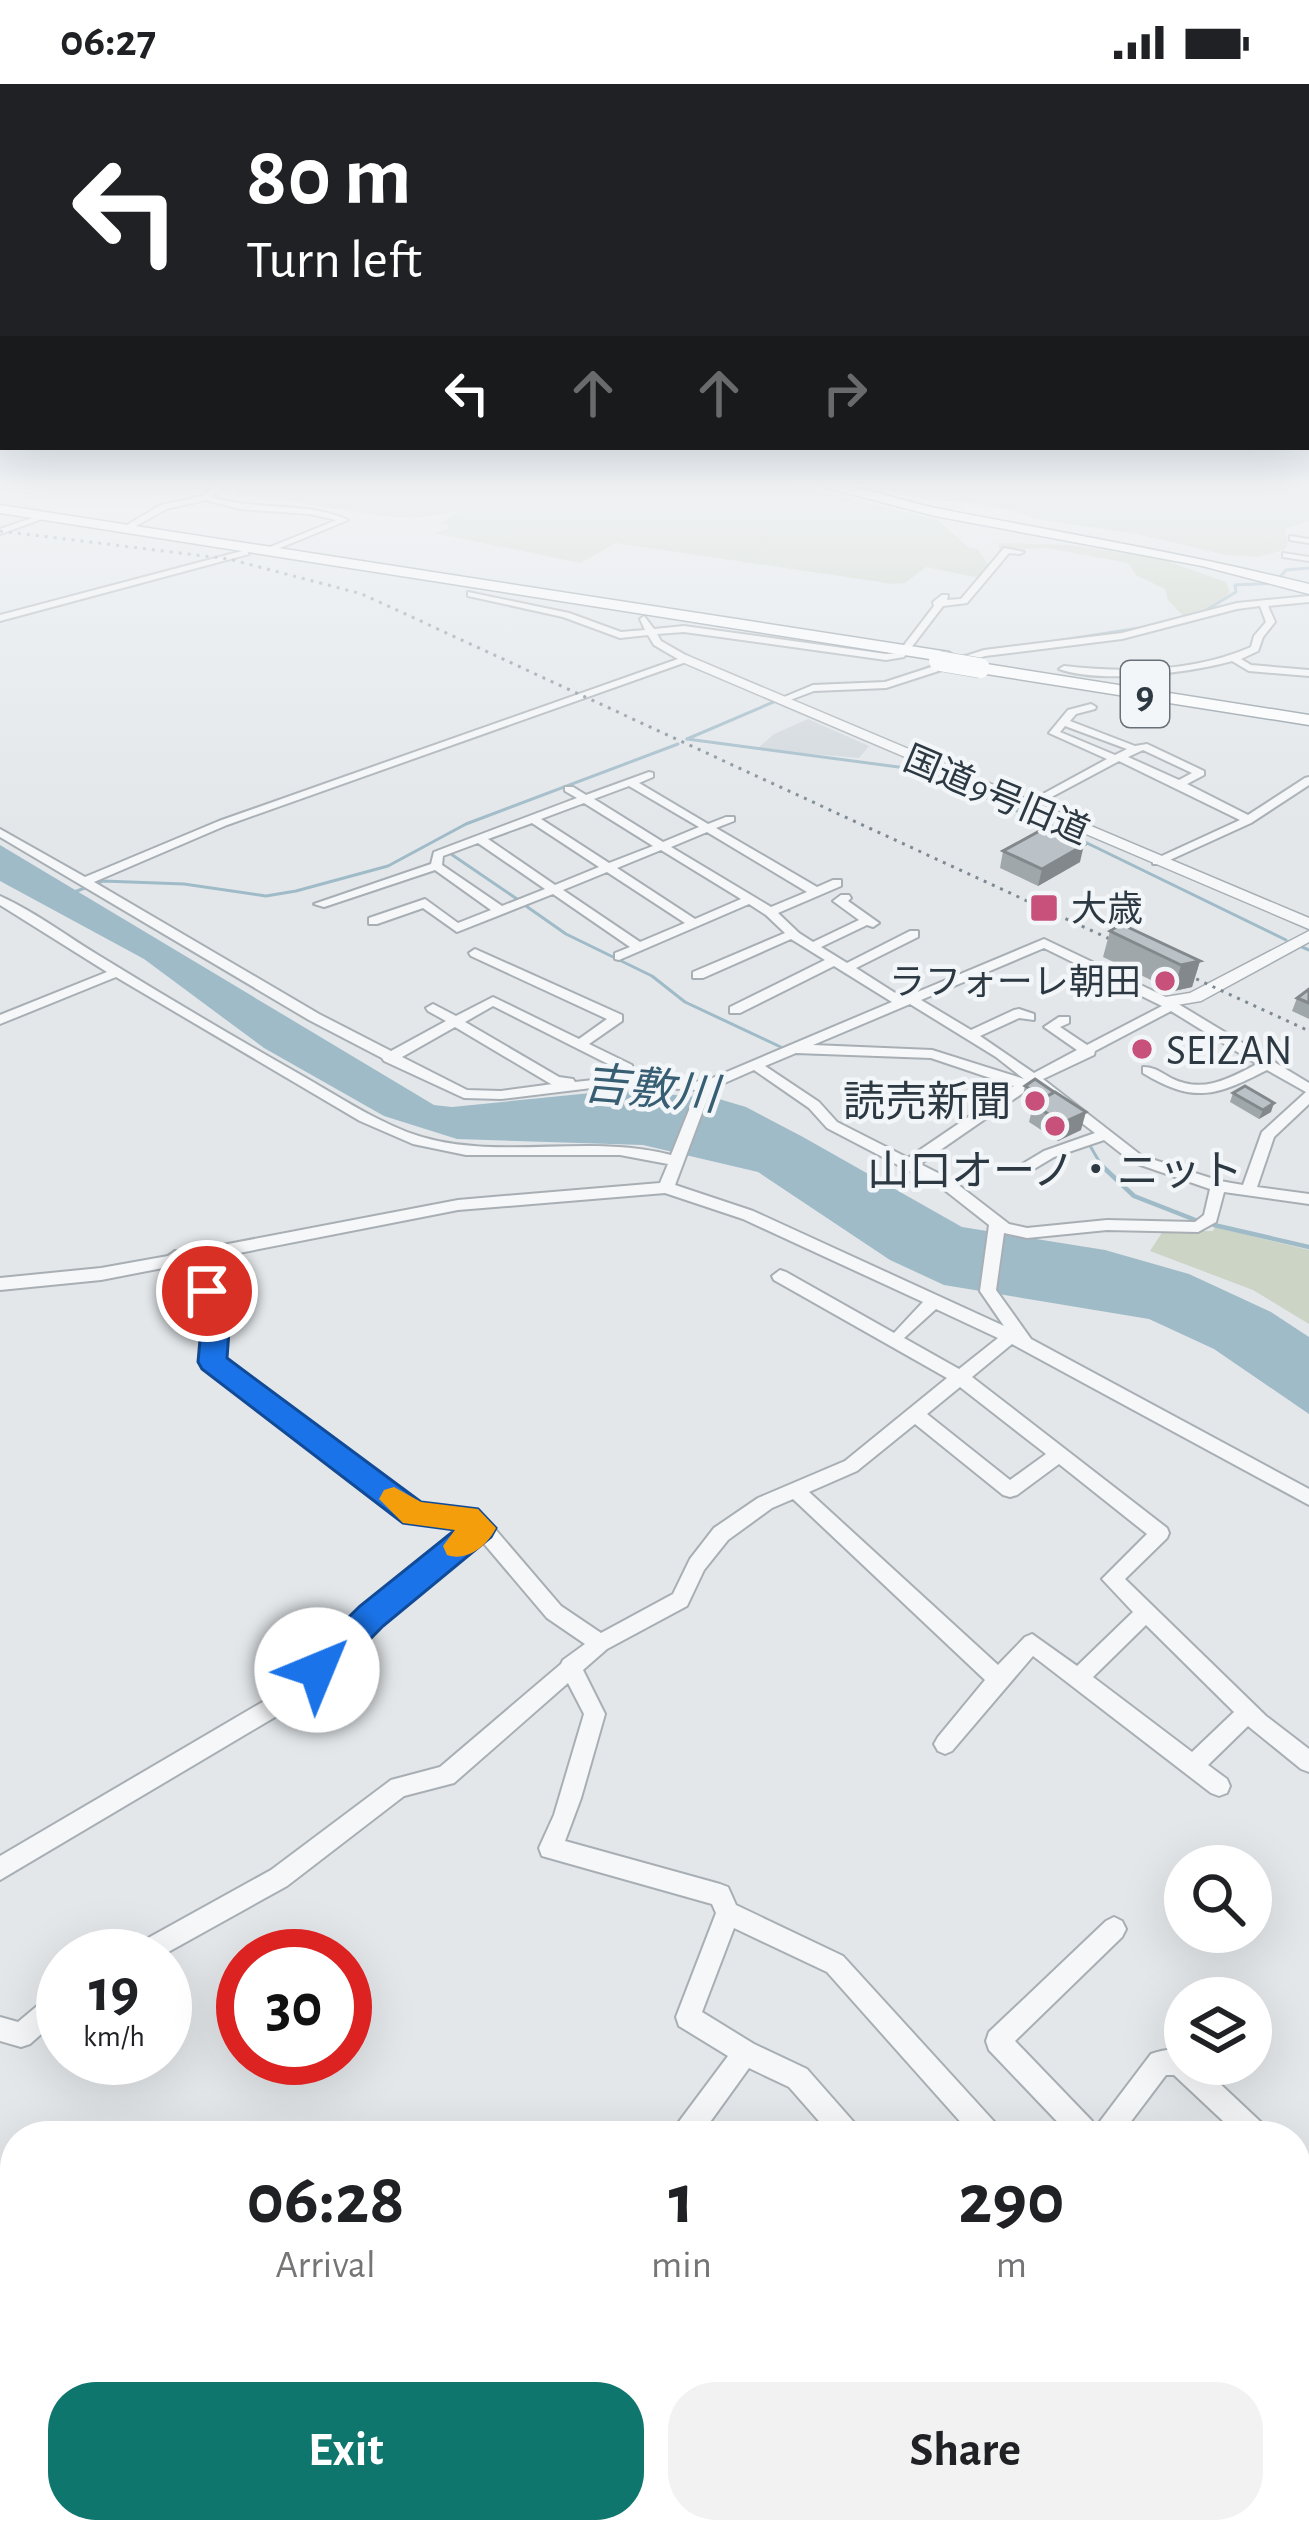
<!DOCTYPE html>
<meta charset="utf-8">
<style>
body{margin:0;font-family:"Alegreya Sans","Noto Sans JP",sans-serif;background:#f2f2f2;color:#202124;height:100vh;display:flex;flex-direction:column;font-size:45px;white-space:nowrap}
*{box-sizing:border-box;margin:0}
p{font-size:39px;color:#757577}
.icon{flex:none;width:66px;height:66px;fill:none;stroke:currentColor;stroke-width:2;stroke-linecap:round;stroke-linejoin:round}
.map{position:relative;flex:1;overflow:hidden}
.drawer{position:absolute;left:0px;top:2037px;width:1311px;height:423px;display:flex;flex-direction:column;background:#fff;border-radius:48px 48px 0 0;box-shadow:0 12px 48px #0002}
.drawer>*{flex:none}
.top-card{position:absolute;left:0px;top:0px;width:1311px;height:366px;box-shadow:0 12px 48px #0002;background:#202124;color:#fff;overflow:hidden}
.tools{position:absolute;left:1164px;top:1761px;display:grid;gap:24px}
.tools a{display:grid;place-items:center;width:108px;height:108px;border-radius:50%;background:#fff;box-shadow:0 12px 48px #0002;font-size:60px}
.speed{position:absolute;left:36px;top:1845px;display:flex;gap:24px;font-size:60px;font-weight:700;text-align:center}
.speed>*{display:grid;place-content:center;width:156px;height:156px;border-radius:50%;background:#fff;box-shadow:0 12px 48px #0002;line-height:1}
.speed small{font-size:30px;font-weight:400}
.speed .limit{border:18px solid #d22;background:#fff;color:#111}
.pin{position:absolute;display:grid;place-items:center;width:102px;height:102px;color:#fff;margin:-51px;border:6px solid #fff;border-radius:50%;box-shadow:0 3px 12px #0007}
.me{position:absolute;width:132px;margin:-66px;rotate:45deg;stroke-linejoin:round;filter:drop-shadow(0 0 9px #0008)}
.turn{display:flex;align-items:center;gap:42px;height:252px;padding:0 48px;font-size:54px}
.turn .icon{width:156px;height:156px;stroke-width:2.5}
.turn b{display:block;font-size:84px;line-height:102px}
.lanes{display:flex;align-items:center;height:114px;padding:0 48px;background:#0003;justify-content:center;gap:60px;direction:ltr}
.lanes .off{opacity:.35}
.eta{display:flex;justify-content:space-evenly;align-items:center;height:204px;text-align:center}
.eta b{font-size:72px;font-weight:700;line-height:84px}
.action{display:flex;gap:24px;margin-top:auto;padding:24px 48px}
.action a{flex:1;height:138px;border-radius:48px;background:#0f766e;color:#fff;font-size:48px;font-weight:700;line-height:138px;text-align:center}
.action a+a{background:#f2f2f2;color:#202124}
.status{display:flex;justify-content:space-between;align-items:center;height:84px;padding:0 60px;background:#fff;direction:ltr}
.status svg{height:33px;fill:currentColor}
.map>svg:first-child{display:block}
</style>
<div class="status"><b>06:27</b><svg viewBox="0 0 49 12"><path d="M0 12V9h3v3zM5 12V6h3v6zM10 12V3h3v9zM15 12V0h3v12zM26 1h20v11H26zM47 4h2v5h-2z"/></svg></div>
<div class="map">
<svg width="1309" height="2458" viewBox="0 0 1309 2458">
<rect width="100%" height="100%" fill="#e3e7ea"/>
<path fill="#d1d7dc" d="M808,635L869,662L859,674L757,665L774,650Z"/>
<g fill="#cbd4c5">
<path d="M247,396H773L938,436L969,464L978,465L991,485L975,493L926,483L905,499L893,500L616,459L580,479L435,449L448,445L449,441L440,440L458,427C384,447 314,413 238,412L235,408Z"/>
<path d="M854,396H1309V437L1285,445L1288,460L1284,466L1258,473L1226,471L1137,450L1041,436L994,422L910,413Z"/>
<path d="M998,459L1070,461L1161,475L1226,498L1230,508L1220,519L1186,535L1168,516L1165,505L1136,491L1128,479L1047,464L999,465Z"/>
<path d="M1215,1143L1309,1166V1240L1253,1206L1150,1167L1163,1147H1213Z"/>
</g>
<path fill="#a0bbc8" d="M0,761L434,1021L452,1023L621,1006L719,1015L746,1023L803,1053L962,1143L1105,1166L1189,1190L1271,1228L1309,1253V1330L1214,1265L1149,1235L944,1201L890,1176L758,1088L643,1061L457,1055L384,1032L264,964L144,875L0,797Z"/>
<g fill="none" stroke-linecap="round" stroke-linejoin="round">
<g stroke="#a0bbc8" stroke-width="3">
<path d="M1203,528L1236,508L1235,501L1275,499L1286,486L1309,484"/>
<path d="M961,572L1146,543"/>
<path d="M905,592L934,581"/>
<path d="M687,655L811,602"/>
<path d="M687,655L921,686L1052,742L1286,856"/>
<path d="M448,768L520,817"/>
<path d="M69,810L103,797L184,800L266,812L296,807L388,782L466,740L678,660"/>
<path d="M526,822L566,850L652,892L685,918L785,965"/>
<path d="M1302,863L1309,866"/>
<path d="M794,969L829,970"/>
<path d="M1089,1060L1103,1084"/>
</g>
<g stroke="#a0bbc8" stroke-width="4.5">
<path d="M1101,1081L1134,1112L1198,1137"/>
<path d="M1214,1141L1309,1163"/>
</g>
<defs>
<g id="minor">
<path d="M223,396H231L211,413C256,427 306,417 348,436L268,469L265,465L337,436L310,430L240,425L206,416L166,425L129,446L122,444L161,421L203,412Z"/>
<path d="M35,433L42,435L0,450V445Z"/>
<path d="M1290,452L1309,455V459L1290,456Z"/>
<path d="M1004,464L1024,468L1020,470L1009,469L967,519L943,522L904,573L886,576L684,548L657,550L661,557L689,573V577L227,741L94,798L319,930L391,967L446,937L428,927L426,924L433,920L456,932L493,913L579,955L607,935L471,872L469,869L475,865L622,931V937L589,960L632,981L633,989L639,994L703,998L892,918L834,882L740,929H730V923L825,876L791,855L703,894H693V888L785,849L766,831L749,820L619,876L615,875V869L630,863L553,810L457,848L423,824L377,840H369V834L425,815L458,839L491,826L435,786L324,823L314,820L431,780L434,768L577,714L565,707V703H573L586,711L649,688L653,689V693L639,699L708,740L726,733H734V737L716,744L817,803L833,796H841V802L778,829L799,849L813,858L859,836L833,817L841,811H849L851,814L848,817L879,839L873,843L867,841L821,863L847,879L910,847H918V853L856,884L903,914L1044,855L1170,915L1309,999V1020L1274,1053L1257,1103L1309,1110V1120L1224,1108L1216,1138L1198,1148L1107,1146L1027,1154L1004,1149L996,1206L1031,1255L1309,1405V1421L1012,1260L972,1293L1167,1444L1169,1449L1167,1454L1125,1495L1266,1632L1309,1665V1688L1301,1685L1248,1642L1208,1681L1227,1695L1230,1702L1227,1709L1219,1712L1211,1709L1033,1572L952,1667L945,1670L938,1667L934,1660L938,1653L985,1596L793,1415L772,1424L728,1456L704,1486L687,1522L607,1565L583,1586L605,1630L581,1714L565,1757L720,1800L728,1803L736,1821L843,1872L999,2043L1003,2052H973L827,1888L734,1844L702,1928L754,1960L807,1985L858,2043L862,2052H832L789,2003L749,1984L700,2052H671L675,2043L728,1972L679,1942L676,1933L716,1829L712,1820L542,1772L539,1764L554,1731L584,1630L568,1599L454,1699L404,1712L287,1802L161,1872H126L130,1864L271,1786L391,1696L440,1683L561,1580L563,1576L585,1560L547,1534L480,1455L378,1538L297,1620L0,1796V1772L283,1606L364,1526L466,1444L463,1441L407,1435L206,1282L203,1278C208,1222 206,1225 173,1182L101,1196L0,1206V1194L101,1184L168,1172L175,1167L181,1169L458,1116L660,1099L668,1080L620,1071H466L413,1060L360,1037L116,893L0,940V931L107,888L0,821V812C36,828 69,854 103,874C168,914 234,953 301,991C336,1011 369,1033 407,1048C491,1080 585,1048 671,1071L697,1006L616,1001L501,1015L464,1014L384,977L382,974L309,936L0,753V745L85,793L219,737L678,575L654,561L648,551L620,554L563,533L468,512V508L569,529L621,548L645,546L640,535L644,532L654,545L684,542L886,570L898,569L934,522L933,518L942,511H948L947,516L961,515ZM629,702L699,743L663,758L594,715ZM584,719L653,762L609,779L541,735ZM532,739L599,783L555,801L488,755ZM707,748L807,808L771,823L671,763ZM478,759L545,805L502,822L442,781L443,772ZM661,766L741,815L695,835L617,784ZM607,788L685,839L640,858L563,806ZM1044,864L1162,922L1087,961L1060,943L1069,939V933H1059L1044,943L1077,966L1034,989L980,952L1019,934L1034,936V930L1019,925L1014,926L971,946L921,916ZM910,920L996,973L1024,995L932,966L813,961ZM493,922L620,986L621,993L575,998L573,995L559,993L465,938ZM1171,927L1257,980C1228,995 1203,1010 1171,994C1160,988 1155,983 1143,983V989C1194,1020 1216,1012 1267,986L1306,1008L1262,1048L1243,1101L1220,1097L1142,1072L1043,995L1094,971L1095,967ZM455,943L551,1000H553L501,1007L467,1006L402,973ZM796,969L931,974L1014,1002L908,1074L837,1038L819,1018L765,982ZM754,986L809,1024L827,1044L942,1104L989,1141L980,1207L1004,1242L753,1127L675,1101L711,1005ZM1033,1002L1095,1049L1044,1067L1019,1082L1017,1085L1019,1088H1029L1054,1073L1104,1056L1132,1078L1210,1105L1204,1131L1195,1138L1107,1136L1027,1144L1009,1140L952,1096L920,1080ZM665,1109L743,1135L923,1218L894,1249L786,1188L780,1186L772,1192L774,1196L947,1294L845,1377L758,1414L714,1444L690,1475L673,1510L601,1549L561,1522L495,1445L474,1429L418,1423L221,1276C224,1223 220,1219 188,1179L458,1126ZM936,1225L998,1254L959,1285L904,1254ZM960,1303L1046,1370L1010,1396L927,1330ZM915,1340L1003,1411L1010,1413L1017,1411L1059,1380L1147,1450L1102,1495L1133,1528L1077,1582L1032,1550L1025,1553L998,1581L809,1408L857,1387ZM1146,1541L1234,1628L1192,1668L1093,1593Z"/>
<path d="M246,466L249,470L0,537V531Z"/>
<path d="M1283,469L1309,473V477L1283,473Z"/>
<path d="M1309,512V518L1268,522L1275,538L1263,553L1258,567L1241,575L1251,581L1309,586V592L1249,587L1232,577C1189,589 1100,600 1059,585L1064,582C1125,589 1194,588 1251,563L1254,552L1266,538L1260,522L1237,525L1122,555L985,572L886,604L814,607L782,619L777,616L813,601L885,598L984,566L1122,549L1237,519Z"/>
<path d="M1091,620L1096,623L1095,625L1076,630L1070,637L1135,662L1147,660L1204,687V691L1187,700L1248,731L1305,694L1309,693V701L1251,739L1161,780H1153V776L1240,736L1119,677L1029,725L1019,723L1107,675L1049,649L1068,626ZM1065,642L1127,665L1115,671L1060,648ZM1143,666L1192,689L1179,696L1128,673Z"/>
<path d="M1114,1833L1122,1837L1126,1845L1122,1853L1015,1957L1092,2037L1095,2044L1151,1970C1162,1966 1174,1964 1185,1968V1980H1199L1266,2043L1270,2052H1239L1174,1991H1166L1120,2052H1071L989,1966L986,1957L989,1948L1106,1837Z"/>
<path d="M63,1903V1931L30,1960L21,1963L0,1957V1933L18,1938L55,1907Z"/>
<path d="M0,2166L9,2170L15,2183V2229L5,2225L0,2212Z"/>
<path d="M1296,2369L1309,2377V2413L1296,2405Z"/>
<path d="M95,2445H125L130,2458H100Z"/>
<path d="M739,2445H771L777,2458H745Z"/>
<path d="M923,2445H990L996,2458H962L957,2447L951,2458H916Z"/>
</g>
<g id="tertiary">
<path d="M686,571L1309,834V845L682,578L680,575Z"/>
<path d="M1309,847V858L1201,917L1165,923L1157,918L1159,914L1190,909Z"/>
</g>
<g id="trunk">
<path d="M0,421L949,568L958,573L949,578L0,429Z"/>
<path d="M980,579L1309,631V641L974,588V580Z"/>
</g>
<path id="motorway" d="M797,396C845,395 894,416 940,425C1064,449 1187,470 1309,500V510L1202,482L935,432Z"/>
</defs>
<use href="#minor" stroke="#a8afb4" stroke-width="4"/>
<use href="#tertiary" stroke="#a8afb4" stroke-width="3"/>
<use href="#trunk" stroke="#8b98a0" stroke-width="3"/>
<use href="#motorway" stroke="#8b98a0" stroke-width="3"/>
<use href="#minor" fill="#f6f7f9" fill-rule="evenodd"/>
<use href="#tertiary" fill="#f6f7f9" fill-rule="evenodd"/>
<use href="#trunk" fill="#fff" fill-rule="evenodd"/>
<use href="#motorway" fill="#fff" fill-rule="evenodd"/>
<path stroke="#7d8a93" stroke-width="3" stroke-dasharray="3 6" stroke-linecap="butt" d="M0,447L229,475L362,510L1309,947"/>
<defs>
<path id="trunk-bridge" d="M939,577L980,584"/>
</defs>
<use href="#trunk-bridge" stroke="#8b98a0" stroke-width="21" stroke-linecap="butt"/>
<use href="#trunk-bridge" stroke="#fff" stroke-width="20"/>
</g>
<g fill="#a0a7ab">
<path d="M1003,767L1080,778L1038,802L1000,784Z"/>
<path d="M1110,847L1200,877L1192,903L1174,907L1103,873Z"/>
<path d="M1309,905V935L1292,927L1297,914Z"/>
<path d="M1035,995L1081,1046L1058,1057L1029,1038L1033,1022L1022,1015L1025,1002Z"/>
<path d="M1233,1009L1271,1028L1259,1035L1230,1018Z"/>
</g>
<g fill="#82888b">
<path d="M1084,761L1080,778L1038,802L1042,785Z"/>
<path d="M1200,877L1192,903L1174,907L1181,881Z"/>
<path d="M1274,1019L1271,1028L1259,1035L1263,1026Z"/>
<path d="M1086,1028L1081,1046L1058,1057L1062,1039Z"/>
</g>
<g fill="#bac2c7" stroke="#82888b" stroke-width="3">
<path d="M1045,744L1084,761L1042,785L1003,767Z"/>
<path d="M1121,840L1200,877L1181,881L1110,847Z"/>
<path d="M1309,905V919L1297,914Z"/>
<path d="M1035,995L1054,1008L1045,1014L1025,1002Z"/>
<path d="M1245,1002L1274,1019L1263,1026L1233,1009Z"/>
<path d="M1055,1008L1086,1028L1062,1039L1033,1020Z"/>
</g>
<linearGradient id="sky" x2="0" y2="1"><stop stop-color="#8bb7db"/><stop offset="0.54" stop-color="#f2f4f6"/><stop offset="1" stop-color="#f2f4f6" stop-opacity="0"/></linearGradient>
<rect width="1309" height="740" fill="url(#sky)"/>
<path fill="#1a73e8" stroke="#114b97" stroke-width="3" d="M207,1197L217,1200L230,1234L227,1274L421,1418L478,1425L496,1444L491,1453L383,1542L329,1597L317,1601L305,1597L300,1586L305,1576L360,1522L455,1446L403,1439L202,1285L198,1278L202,1234L194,1207Z"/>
<path fill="#f59e0b" d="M394,1403L421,1418L478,1425L496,1444C487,1462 467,1478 447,1471L443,1462L455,1446L403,1439L379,1415L384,1406Z"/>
<g fill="#c7517a" stroke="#f3f6f8" stroke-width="4.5">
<rect x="1029" y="809" width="30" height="30" rx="6"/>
<circle cx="1165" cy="897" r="12"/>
<circle cx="1142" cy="965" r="12"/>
<circle cx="1035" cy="1017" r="12"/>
<circle cx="1055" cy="1042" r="12"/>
</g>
<g text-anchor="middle" stroke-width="9" stroke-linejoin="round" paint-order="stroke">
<g font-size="36" fill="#2c3842" stroke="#f3f6f8">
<text transform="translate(997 710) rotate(23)" y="13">国道9号旧道</text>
</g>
<g font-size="36" fill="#2c3842" stroke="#f3f6f8" text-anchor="start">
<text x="1071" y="837">大歳</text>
<text x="1141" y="910" text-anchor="end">ラフォーレ朝田</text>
</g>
<rect fill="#f3f6f8" stroke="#687179" stroke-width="3" x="1121" y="577" width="48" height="66" rx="9"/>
<g font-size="39" font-weight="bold" fill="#2c3842">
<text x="1145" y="624">9</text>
</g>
<g font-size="42" fill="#2c3842" stroke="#f3f6f8" text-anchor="start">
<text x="1166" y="980">SEIZAN</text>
<text x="1011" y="1032" text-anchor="end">読売新聞</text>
<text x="1055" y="1101" text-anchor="middle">山口オーノ・ニット</text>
</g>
<g font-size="45" font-style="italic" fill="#385e73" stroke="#f3f6f8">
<text transform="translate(651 1004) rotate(5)" y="16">吉敷川</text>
</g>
</g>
</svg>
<div class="tools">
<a><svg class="icon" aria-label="search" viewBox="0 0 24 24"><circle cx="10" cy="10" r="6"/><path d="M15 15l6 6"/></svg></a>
<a><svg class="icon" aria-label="layers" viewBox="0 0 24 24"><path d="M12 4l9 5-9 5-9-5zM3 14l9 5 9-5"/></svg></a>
</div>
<div class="speed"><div>19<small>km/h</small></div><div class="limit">30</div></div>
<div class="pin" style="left:207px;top:1207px;background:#d93025"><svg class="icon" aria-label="arrive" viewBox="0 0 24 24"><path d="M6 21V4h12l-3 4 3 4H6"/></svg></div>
<svg class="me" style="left:317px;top:1586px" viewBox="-20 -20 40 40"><circle r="19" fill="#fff"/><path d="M0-13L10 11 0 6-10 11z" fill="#1a73e8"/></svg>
<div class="top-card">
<div class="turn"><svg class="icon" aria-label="left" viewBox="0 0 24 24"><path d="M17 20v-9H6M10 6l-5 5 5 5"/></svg><div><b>80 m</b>Turn left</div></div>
<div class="lanes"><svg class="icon" aria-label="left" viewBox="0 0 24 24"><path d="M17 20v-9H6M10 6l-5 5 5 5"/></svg><svg class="icon off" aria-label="ahead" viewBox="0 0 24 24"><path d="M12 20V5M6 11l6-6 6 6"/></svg><svg class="icon off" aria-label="ahead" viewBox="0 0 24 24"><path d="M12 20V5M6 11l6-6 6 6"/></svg><svg class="icon off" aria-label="right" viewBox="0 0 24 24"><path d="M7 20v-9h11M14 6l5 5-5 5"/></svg></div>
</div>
<section class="drawer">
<div class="eta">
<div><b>06:28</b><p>Arrival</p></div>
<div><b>1</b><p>min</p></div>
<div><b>290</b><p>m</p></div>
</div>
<div class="action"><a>Exit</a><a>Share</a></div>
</section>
</div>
